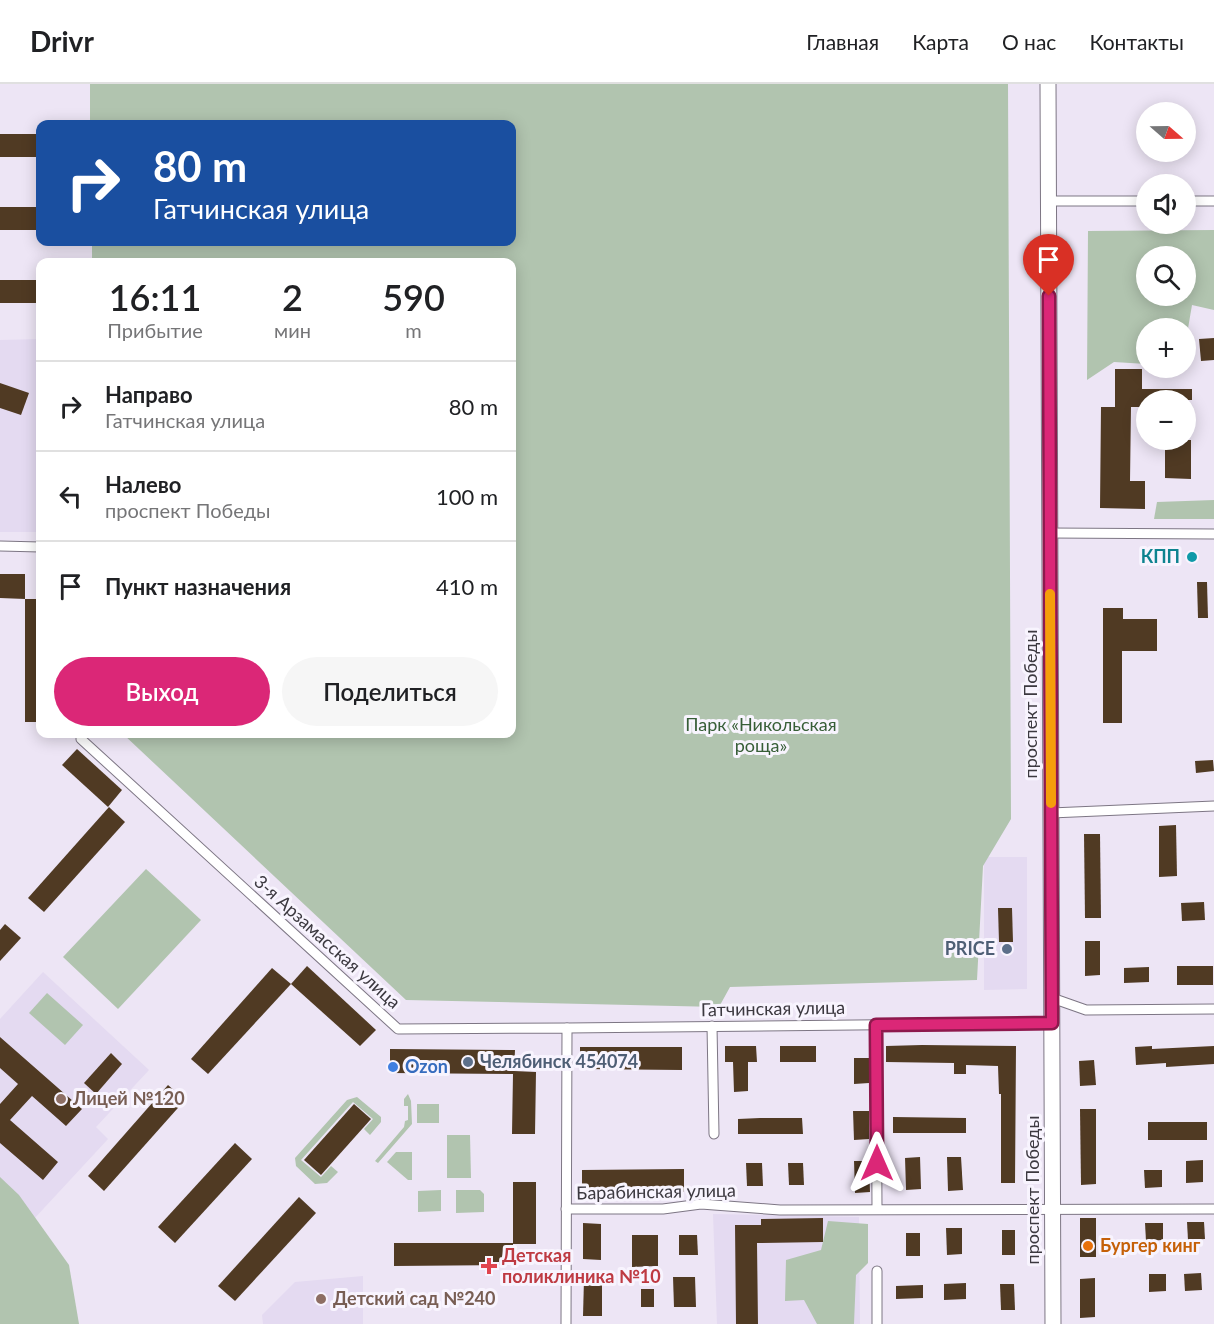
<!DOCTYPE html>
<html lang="ru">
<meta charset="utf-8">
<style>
body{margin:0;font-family:Lato,sans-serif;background:#f6f6f6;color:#202124;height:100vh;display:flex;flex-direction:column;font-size:22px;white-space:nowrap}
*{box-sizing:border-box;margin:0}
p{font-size:20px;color:#757577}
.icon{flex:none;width:33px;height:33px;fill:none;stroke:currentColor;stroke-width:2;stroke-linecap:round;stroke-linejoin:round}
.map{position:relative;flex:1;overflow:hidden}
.panel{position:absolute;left:36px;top:174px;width:480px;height:480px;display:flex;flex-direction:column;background:#fff;border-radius:12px;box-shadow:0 3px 15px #0003}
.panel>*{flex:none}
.top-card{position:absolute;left:36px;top:36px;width:480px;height:126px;border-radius:12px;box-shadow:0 3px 15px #0003;background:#1a4fa0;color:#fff;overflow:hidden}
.needle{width:39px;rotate:110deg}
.controls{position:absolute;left:1136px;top:18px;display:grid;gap:12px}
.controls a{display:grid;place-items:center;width:60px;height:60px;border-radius:50%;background:#fff;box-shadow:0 3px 15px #0003;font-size:30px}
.pin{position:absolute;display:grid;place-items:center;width:51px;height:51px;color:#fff;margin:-62px -26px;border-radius:50% 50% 50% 0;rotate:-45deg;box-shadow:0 0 6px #0007}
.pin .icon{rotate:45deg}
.me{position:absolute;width:66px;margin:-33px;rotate:0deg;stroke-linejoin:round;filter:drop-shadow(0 0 4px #0008)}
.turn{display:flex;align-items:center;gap:21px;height:126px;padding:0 18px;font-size:27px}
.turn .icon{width:78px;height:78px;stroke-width:2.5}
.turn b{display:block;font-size:42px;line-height:51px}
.eta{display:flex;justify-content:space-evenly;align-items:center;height:102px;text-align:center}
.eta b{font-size:36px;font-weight:600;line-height:42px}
.action{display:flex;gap:12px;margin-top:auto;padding:12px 18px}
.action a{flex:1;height:69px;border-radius:36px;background:#db2777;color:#fff;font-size:24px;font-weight:600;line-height:69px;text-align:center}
.action a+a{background:#f6f6f6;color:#202124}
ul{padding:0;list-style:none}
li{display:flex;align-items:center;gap:18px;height:90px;padding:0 18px;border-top:2px solid #e0e0e0}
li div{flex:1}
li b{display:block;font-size:22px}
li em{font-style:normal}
header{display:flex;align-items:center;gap:36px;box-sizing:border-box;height:84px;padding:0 30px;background:#fff;border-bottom:2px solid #e0e0e0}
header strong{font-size:28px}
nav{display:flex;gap:33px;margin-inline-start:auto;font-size:21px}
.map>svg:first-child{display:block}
</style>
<header>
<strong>Drivr</strong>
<nav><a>Главная</a><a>Карта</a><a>О нас</a><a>Контакты</a></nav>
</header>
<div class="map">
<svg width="1214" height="1240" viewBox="0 0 1214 1240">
<rect width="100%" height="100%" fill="#ede5f5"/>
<g fill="#e4daf1">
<path d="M40,255V448H0V256Z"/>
<path d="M984,773H1027V905L984,906Z"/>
<path d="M43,888L149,986L96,1043L108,1055L7,1164L0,1158V935Z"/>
<path d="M713,1130L859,1133L860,1240H717Z"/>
<path d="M363,1192V1240H263L262,1231L295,1198Z"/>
</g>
<g fill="#b1c4af" fill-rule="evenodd">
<path d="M90,0H1008L1011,735L983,782L977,896L730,903L719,923L406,916L123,650H512V178H92V158H512V40H90Z"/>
<path d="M1214,146V226L1192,221L1185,262V244H1146V280L1114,278L1087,296L1088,147ZM1146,172H1185V212H1146Z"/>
<path d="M1214,416V435H1154L1157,418Z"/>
<path d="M146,785L201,836L118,925L63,873Z"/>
<path d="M47,909L83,941L65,961L29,929Z"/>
<path d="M408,1010L411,1017L412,1040L378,1079L375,1077L404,1043L405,1037L408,1036V1022H404V1015Z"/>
<path d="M357,1013L381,1033V1038L370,1051L364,1045L373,1035L353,1018L301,1076L321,1093L331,1082L338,1088L327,1099L315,1100L296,1082L295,1074L347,1016Z"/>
<rect x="417" y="1020" width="22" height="19"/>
<path d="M447,1051H470L471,1094H447Z"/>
<path d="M396,1068H412V1096H408L387,1078Z"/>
<path d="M0,1093L19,1111L69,1181L79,1240H0Z"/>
<path d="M441,1106V1127L418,1128V1107Z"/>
<path d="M456,1106H480L484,1110V1128L456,1129Z"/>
<path d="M828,1137L868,1140V1179L856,1191L854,1240H817L804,1216L785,1217L786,1176L821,1166Z"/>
</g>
<g fill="#503a23">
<rect x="0" y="50" width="40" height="23"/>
<rect x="0" y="123" width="40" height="23"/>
<rect x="0" y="196" width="40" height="23"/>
<path d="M1214,254V276L1201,277L1199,255Z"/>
<path d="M1115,285H1142V305H1192V316H1146V323H1131L1130,397H1145V425L1100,424L1101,323H1115Z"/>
<path d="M0,299L29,309L21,331L0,324Z"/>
<path d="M1165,356H1191V395L1165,394Z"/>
<path d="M0,490H25V515L0,514Z"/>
<path d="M1197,498H1207L1208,534H1198Z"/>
<rect x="25" y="515" width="15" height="123"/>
<path d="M1103,524H1123V535H1157V567H1122V639H1103Z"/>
<path d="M77,665L122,706L108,723L62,681Z"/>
<path d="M1213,676L1214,687L1196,689L1195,677Z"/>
<path d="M109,723L125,738L44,828L28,814Z"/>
<path d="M1176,741L1177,792L1159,793V742Z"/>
<path d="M1084,750H1100L1101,834H1085Z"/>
<path d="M1204,818L1205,836L1182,837L1181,819Z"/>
<path d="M998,824H1012L1013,858H999Z"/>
<path d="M5,840L21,854L0,877V846Z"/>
<path d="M1085,857H1100V891L1085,892Z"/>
<path d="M307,882L376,946L360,962L291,900Z"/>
<rect x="1177" y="882" width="36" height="19"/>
<path d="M1149,883V898L1124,899V884Z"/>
<path d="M272,884L291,900L208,990L191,975Z"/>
<path d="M0,953L82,1025L66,1042L32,1012L10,1036L58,1078L43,1096L0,1059V1020L18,1000L0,984Z"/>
<path d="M922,961L1016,962L1015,1099H1001V1010H999L998,982L966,981V990H954V979L886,978V962Z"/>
<path d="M725,962H756L757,978H748V1007L734,1008L733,978H725Z"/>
<rect x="780" y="962" width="36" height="16"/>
<path d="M1152,962V965L1214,962V980L1166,983V979L1136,981L1135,963Z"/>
<path d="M580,963H682V986L580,985Z"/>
<path d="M390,965L515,966L514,987L536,988L535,1050H512L513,990L390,989Z"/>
<path d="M111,969L122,980L96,1010L84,999Z"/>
<path d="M854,974H869V999L854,1000Z"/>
<path d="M1094,976L1096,1001L1080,1002L1079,977Z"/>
<path d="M168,1001L185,1016L104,1107L88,1092Z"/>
<path d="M354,1020L371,1035L321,1091L304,1076Z"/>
<path d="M1080,1025H1096V1100L1081,1101Z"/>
<path d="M853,1027H869V1055L854,1056Z"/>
<path d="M893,1033L966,1034V1049H893Z"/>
<path d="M760,1034H802L803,1050H738V1035Z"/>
<rect x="1148" y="1038" width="59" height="18"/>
<path d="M235,1059L252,1075L175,1159L158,1143Z"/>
<path d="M920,1073L921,1105L906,1106L905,1074Z"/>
<path d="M947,1073H961L963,1106L948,1107Z"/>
<path d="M1203,1076V1098L1186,1099V1077Z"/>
<path d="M854,1077H869L870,1108L855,1109Z"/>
<path d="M746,1079H762L763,1102H747Z"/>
<path d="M788,1079H803L804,1101H789Z"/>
<path d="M684,1085V1108H582V1086Z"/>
<path d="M1144,1086H1162V1103L1145,1104Z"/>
<path d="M513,1098H536V1160H513V1181L394,1182V1159H513Z"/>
<path d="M299,1113L316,1129L235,1217L218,1202Z"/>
<path d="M823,1134V1158L757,1159L758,1240H736L735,1141H761V1135Z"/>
<rect x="1080" y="1134" width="16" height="39"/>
<path d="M1187,1138H1204L1205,1155L1188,1156Z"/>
<path d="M583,1139L601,1140V1176L583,1175Z"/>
<path d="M1145,1139H1163V1156L1146,1157Z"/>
<path d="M946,1144H962V1170L947,1171Z"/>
<rect x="1002" y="1146" width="13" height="25"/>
<rect x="906" y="1149" width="14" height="23"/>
<path d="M632,1151H658V1182L632,1183Z"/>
<path d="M679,1151H697L698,1171H679Z"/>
<path d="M1201,1189L1202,1206L1185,1207L1184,1190Z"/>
<path d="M1149,1190H1166V1207L1149,1208Z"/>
<path d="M673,1193H695L696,1223H674Z"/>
<path d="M1095,1194V1233L1080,1234V1195Z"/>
<path d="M584,1195H602V1232H583Z"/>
<path d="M966,1199V1215L944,1216V1200Z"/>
<path d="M1000,1200H1014L1015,1226H1001Z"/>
<path d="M923,1201V1214L896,1215V1202Z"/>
<rect x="641" y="1205" width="13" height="18"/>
</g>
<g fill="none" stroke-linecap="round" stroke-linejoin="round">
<defs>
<g id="street">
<path d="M1049,117H1146"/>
<path d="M1185,117H1214"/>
<path d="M1050,449L1214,450"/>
<path d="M0,462L40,463"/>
<path d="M82,650L81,655L398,945L567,944L566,1240"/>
<path d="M1051,729L1214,722"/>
<path d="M1052,914L1086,926L1214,925"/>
<path d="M876,941L877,1125"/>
<path d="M712,942L714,1050"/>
<path d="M567,944L1052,939"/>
<path d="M566,1125H663L701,1120L780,1126L1214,1125"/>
<path d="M877,1187V1240"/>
</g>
<path id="primary" d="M1048,0L1053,1240"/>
</defs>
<use href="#street" stroke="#7d7684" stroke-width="11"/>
<use href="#primary" stroke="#7d7684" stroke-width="17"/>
<use href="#street" stroke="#fff" stroke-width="9"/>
<use href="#primary" stroke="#fff" stroke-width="15"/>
</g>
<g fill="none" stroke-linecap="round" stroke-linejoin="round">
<defs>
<path id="route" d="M877,1079L876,941L1052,939L1049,212"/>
</defs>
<use href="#route" stroke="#8e194d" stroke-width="15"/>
<use href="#route" stroke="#db2777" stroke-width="10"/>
<path stroke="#f59e0b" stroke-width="10" d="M1050,510L1051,719"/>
</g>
<circle fill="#0f9aa8" stroke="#f8f4fe" stroke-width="2" cx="1192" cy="473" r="6"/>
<g fill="#5c6f8a" stroke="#f8f4fe" stroke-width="2">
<circle cx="1007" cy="865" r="6"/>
<circle cx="468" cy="978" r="6"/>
</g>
<circle fill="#3f7fe0" stroke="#f8f4fe" stroke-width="2" cx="393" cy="983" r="6"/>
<g fill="#8d6e63" stroke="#f8f4fe" stroke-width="2">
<circle cx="61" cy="1015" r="6"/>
<circle cx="321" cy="1215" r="6"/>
</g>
<circle fill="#e8710a" stroke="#f8f4fe" stroke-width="2" cx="1088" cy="1162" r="6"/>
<path fill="#e0444e" stroke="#f8f4fe" stroke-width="2" d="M486 1173h6v6h6v6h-6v6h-6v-6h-6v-6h6z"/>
<g text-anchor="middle" stroke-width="6" stroke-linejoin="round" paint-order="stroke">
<g font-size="18" font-weight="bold" fill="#0d838f" stroke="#f8f4fe" text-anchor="end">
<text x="1180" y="479">КПП</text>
</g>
<g font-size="18" fill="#3c3940" stroke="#f8f4fe">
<text transform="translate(1031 620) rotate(-90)" y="6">проспект Победы</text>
<text transform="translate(327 858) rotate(42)" y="6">3-я Арзамасская улица</text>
<text transform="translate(773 925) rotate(-1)" y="6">Гатчинская улица</text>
<text transform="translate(1033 1106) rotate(-90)" y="6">проспект Победы</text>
<text transform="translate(656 1108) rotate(-1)" y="6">Барабинская улица</text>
</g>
<g font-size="18" fill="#375e37" stroke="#f8f4fe">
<text x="761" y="647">Парк «Никольская<tspan x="761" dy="21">роща»</tspan></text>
</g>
<g font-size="18" font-weight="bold" fill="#4e5e75" stroke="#f8f4fe" text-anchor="end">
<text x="995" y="871">PRICE</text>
<text x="480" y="984" text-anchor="start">Челябинск 454074</text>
</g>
<g font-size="18" font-weight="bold" fill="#366cbe" stroke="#f8f4fe" text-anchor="start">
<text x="405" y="989">Ozon</text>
</g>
<g font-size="18" font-weight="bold" fill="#785e54" stroke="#f8f4fe" text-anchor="start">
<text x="73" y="1021">Лицей №120</text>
<text x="333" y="1221">Детский сад №240</text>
</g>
<g font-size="18" font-weight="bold" fill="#c56008" stroke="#f8f4fe" text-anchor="start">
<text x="1100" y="1168">Бургер кинг</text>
</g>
<g font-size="18" font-weight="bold" fill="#be3a42" stroke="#f8f4fe" text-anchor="start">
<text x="502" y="1178">Детская<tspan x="502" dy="21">поликлиника №10</tspan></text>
</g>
</g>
</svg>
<div class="controls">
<a><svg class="needle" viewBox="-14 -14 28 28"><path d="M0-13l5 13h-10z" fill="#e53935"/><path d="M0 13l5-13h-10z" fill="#757577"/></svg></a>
<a><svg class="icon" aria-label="sound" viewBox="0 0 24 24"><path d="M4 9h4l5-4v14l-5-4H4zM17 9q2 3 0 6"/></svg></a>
<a><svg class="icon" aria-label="search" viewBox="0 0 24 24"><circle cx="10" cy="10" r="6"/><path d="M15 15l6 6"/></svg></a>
<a>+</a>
<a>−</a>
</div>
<div class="pin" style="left:1049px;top:212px;background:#d93025"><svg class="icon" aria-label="arrive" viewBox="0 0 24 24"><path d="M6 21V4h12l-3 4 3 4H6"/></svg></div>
<svg class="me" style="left:877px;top:1079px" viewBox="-20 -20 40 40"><path d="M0-17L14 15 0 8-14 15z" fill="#db2777" stroke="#fff" stroke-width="4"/></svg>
<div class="top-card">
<div class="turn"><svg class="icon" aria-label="right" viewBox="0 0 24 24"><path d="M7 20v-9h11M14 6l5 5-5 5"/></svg><div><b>80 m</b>Гатчинская улица</div></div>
</div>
<section class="panel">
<div class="eta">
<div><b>16:11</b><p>Прибытие</p></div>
<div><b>2</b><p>мин</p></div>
<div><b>590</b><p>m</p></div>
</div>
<ul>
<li><svg class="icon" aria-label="right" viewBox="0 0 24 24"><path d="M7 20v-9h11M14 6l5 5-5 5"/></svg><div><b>Направо</b><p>Гатчинская улица</p></div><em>80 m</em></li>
<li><svg class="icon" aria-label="left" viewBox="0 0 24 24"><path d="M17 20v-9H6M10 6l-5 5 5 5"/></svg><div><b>Налево</b><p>проспект Победы</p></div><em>100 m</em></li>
<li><svg class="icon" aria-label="arrive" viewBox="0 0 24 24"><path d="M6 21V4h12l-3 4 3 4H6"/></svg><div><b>Пункт назначения</b></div><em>410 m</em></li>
</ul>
<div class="action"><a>Выход</a><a>Поделиться</a></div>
</section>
</div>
